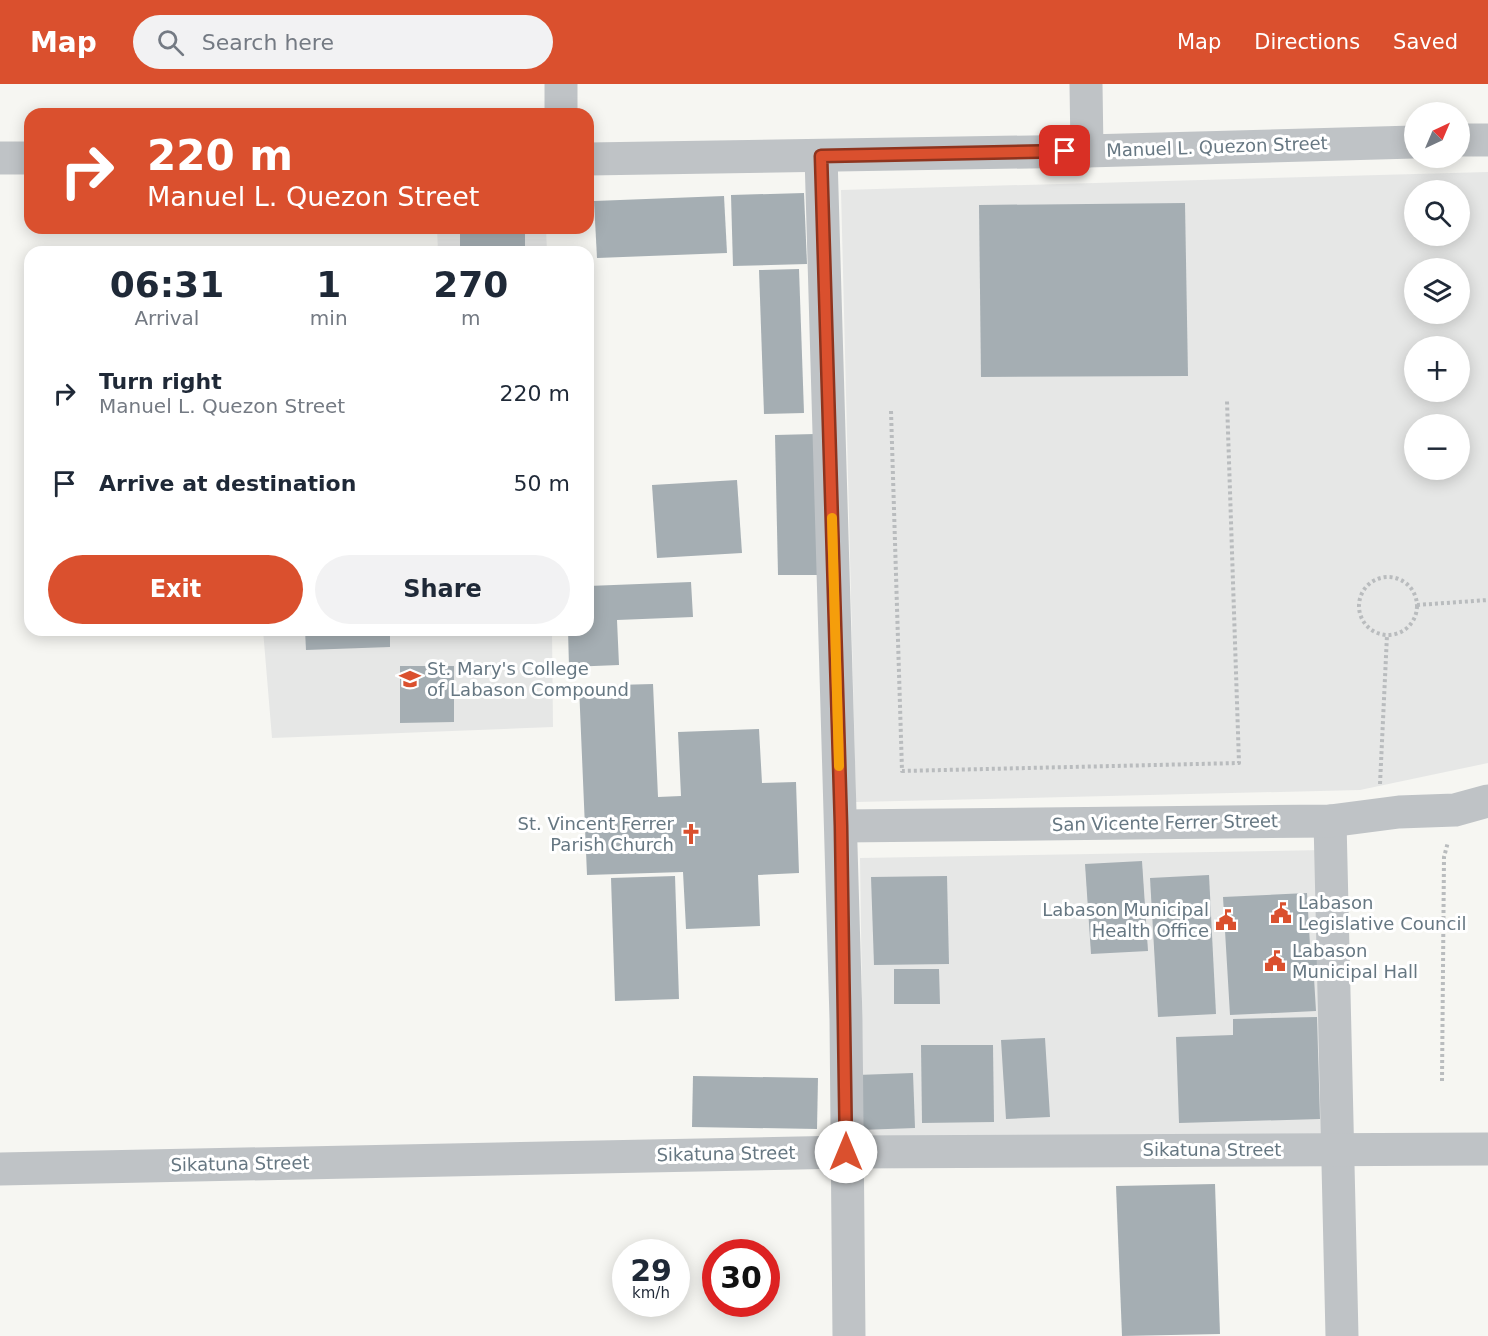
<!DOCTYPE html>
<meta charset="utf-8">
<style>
body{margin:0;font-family:"DejaVu Sans",sans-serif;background:#f2f2f3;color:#1f2937;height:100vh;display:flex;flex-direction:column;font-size:22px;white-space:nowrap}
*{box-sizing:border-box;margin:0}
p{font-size:20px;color:#747a83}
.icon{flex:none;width:33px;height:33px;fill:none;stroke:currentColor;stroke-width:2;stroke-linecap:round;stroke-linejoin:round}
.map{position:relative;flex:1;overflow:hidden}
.panel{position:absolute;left:24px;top:162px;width:570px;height:390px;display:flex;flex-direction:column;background:#fff;border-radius:18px;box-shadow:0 3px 15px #0003}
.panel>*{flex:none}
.banner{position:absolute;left:24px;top:24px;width:570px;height:126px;border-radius:18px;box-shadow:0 3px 15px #0003;background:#da502e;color:#fff;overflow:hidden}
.needle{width:39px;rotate:44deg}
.controls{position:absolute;left:1404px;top:18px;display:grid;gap:12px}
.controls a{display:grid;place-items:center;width:66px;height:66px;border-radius:50%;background:#fff;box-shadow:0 3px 15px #0003;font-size:30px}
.speed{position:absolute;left:612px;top:1155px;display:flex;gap:12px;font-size:30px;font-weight:700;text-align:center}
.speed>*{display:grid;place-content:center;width:78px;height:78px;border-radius:50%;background:#fff;box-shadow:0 3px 15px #0003;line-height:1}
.speed small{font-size:15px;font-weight:400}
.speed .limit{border:9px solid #d22;background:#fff;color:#111}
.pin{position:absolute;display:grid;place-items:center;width:51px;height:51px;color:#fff;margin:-26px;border-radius:12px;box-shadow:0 3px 9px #0006}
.me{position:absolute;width:66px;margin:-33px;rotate:0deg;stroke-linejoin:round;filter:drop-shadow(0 0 4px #0008)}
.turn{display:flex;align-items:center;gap:21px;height:126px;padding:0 24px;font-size:27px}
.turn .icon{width:78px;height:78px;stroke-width:2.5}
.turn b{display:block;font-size:42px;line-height:51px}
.eta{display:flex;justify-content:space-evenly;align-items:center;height:102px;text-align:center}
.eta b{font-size:36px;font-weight:600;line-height:42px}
.primary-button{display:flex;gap:12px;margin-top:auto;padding:12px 24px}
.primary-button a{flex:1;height:69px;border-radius:36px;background:#da502e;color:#fff;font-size:24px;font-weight:600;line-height:69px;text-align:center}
.primary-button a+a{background:#f2f2f3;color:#1f2937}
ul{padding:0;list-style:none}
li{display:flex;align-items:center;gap:18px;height:90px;padding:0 24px}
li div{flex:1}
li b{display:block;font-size:22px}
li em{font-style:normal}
header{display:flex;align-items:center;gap:36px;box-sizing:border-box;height:84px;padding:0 30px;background:#da502e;color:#fff}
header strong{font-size:28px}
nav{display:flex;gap:33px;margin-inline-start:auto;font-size:21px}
.search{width:420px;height:54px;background:#f2f2f3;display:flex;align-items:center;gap:15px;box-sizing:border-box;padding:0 21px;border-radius:33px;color:#747a83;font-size:22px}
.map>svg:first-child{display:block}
</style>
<header>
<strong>Map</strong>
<div class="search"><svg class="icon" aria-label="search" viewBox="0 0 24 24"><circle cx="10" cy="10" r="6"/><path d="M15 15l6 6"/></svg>Search here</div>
<nav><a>Map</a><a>Directions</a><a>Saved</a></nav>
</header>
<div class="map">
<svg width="1488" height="1252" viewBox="0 0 1488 1252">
<rect width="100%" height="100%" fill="#f6f6f2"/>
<g fill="#e6e7e6" fill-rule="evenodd">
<path d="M1488,88V679L1360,706L856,718L841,106ZM1414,106H1460V152H1414ZM1414,184H1460V230H1414ZM1414,262H1460V308H1414ZM1414,340H1460V386H1414Z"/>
<path d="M437,144H546L547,168H438Z"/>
<path d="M263,546H552L553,643L272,654Z"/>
<path d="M1325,766L1334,1055L864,1059L860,774Z"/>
</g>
<g fill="#a5aeb3">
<path d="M804,109L807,180L733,182L731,111Z"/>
<path d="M724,112L727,169L597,174L594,117Z"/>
<path d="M1185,119L1188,292L981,293L979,121Z"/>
<rect x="460" y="144" width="65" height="24"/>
<path d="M799,185L804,329L764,330L759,186Z"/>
<path d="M815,350L819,491H778L775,351Z"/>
<path d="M737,396L742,469L657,474L652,401Z"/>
<path d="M691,498L693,533L617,536L619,581L569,583L568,546H588V502Z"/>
<path d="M305,546H390V563L306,566Z"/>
<path d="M400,582H454V638L400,639Z"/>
<path d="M653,600L658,713L681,712L678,648L759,645L762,699L796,698L799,789L758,791L760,842L686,845L683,788L587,791L579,602Z"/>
<path d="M1142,777L1148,867L1091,870L1085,780Z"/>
<path d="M1209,791L1216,930L1158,933L1150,794Z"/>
<path d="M675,792L679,915L615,917L611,794Z"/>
<path d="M947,792L949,880L874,881L871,793Z"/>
<path d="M1307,809L1310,861H1322L1324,893L1314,894L1316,927L1230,931L1223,813Z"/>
<path d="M894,885H939L940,920H894Z"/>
<path d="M1317,933L1320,1035L1179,1039L1176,953L1233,951V935Z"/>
<path d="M1045,954L1050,1033L1006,1035L1001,956Z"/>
<path d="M921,961H993L994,1038L922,1039Z"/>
<path d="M913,989L915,1044L860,1046L857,991Z"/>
<path d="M693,992L818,994L817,1045L692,1043Z"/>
<path d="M1215,1100L1220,1250L1122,1252L1116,1102Z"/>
</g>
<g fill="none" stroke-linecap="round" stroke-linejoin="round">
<g stroke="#b9bcbe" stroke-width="4" stroke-dasharray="3 3" stroke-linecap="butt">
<path d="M891,327L902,687L1239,679L1227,317"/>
<circle cx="1388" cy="522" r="29"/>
<path d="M1417,521L1488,516"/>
<path d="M1380,700L1387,551"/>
<path d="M1442,997L1444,773L1448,758"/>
</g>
<g stroke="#bfc3c6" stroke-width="33">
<path d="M561,0V30"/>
<path d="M1086,0L1087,67"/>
<path d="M1460,56H1488"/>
<path d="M821,72L846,935L849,1252"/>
<path d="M0,74H30"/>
<path d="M588,75L1087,67L1414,58"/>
<path d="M1330,737L1342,1252"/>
<path d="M841,742L1330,737L1399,728L1455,726L1488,717"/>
<path d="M0,1085L846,1068L1488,1065"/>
</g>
</g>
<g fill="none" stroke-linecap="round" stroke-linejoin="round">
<defs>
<path id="route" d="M846,1068L841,742L821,72L1065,67"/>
</defs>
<use href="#route" stroke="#8e341e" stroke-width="15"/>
<use href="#route" stroke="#da502e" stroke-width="10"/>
<path stroke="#f59e0b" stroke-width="10" d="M832,434L839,682"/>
</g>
<defs>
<symbol id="university-bare" viewBox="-9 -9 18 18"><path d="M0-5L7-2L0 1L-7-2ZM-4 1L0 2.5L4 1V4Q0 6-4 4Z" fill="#da502e" stroke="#fff" stroke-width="2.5" paint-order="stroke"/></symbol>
<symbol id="church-bare" viewBox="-9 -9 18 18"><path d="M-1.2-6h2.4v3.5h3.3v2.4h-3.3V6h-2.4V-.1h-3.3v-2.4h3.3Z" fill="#da502e" stroke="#fff" stroke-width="2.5" paint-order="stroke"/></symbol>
<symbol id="civic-bare" viewBox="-9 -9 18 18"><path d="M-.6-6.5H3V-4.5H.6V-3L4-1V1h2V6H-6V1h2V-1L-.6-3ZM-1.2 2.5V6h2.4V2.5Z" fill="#da502e" stroke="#fff" stroke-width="2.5" paint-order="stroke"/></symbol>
</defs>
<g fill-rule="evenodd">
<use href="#university-bare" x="395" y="580" width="30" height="30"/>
<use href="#church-bare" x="676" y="735" width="30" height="30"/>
<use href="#civic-bare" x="1266" y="814" width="30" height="30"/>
<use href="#civic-bare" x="1211" y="821" width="30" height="30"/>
<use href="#civic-bare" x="1260" y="862" width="30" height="30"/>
</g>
<g text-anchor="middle" stroke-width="6" stroke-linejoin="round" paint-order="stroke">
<g font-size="18" fill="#667782" stroke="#fff">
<text transform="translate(1217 63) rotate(-2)" y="6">Manuel L. Quezon Street</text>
<text transform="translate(1165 739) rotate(-1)" y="6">San Vicente Ferrer Street</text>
<text x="1212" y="1072">Sikatuna Street</text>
<text transform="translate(726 1070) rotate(-1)" y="6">Sikatuna Street</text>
<text transform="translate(240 1080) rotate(-1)" y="6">Sikatuna Street</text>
</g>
<g font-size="18" fill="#667782" stroke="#fff" text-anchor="start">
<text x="427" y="591">St. Mary's College<tspan x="427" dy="21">of Labason Compound</tspan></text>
<text x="674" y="746" text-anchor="end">St. Vincent Ferrer<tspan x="674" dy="21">Parish Church</tspan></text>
<text x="1298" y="825">Labason<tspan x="1298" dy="21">Legislative Council</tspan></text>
<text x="1209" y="832" text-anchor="end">Labason Municipal<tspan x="1209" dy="21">Health Office</tspan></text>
<text x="1292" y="873">Labason<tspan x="1292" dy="21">Municipal Hall</tspan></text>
</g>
</g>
</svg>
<div class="controls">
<a><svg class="needle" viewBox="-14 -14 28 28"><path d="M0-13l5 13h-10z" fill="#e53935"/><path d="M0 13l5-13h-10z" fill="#747a83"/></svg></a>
<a><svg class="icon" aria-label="search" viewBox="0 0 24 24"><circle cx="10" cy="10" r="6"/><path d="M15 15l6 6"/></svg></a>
<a><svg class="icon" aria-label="layers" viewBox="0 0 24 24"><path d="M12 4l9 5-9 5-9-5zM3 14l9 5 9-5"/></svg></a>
<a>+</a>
<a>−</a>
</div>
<div class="speed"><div>29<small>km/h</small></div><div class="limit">30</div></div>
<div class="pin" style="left:1065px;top:67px;background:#d93025"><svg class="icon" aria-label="arrive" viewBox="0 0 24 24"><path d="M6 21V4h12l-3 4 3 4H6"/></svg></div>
<svg class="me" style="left:846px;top:1068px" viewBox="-20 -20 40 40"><circle r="19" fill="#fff"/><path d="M0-13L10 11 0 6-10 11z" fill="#da502e"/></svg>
<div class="banner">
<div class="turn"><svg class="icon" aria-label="right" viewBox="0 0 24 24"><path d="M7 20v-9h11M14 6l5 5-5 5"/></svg><div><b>220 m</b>Manuel L. Quezon Street</div></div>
</div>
<section class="panel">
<div class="eta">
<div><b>06:31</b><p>Arrival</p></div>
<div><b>1</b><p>min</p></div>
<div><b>270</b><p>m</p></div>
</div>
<ul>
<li><svg class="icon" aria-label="right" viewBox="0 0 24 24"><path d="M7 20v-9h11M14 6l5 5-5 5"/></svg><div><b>Turn right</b><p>Manuel L. Quezon Street</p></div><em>220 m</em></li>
<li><svg class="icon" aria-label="arrive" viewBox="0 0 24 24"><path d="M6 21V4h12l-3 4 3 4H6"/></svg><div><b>Arrive at destination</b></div><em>50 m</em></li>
</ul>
<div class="primary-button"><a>Exit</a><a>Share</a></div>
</section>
</div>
